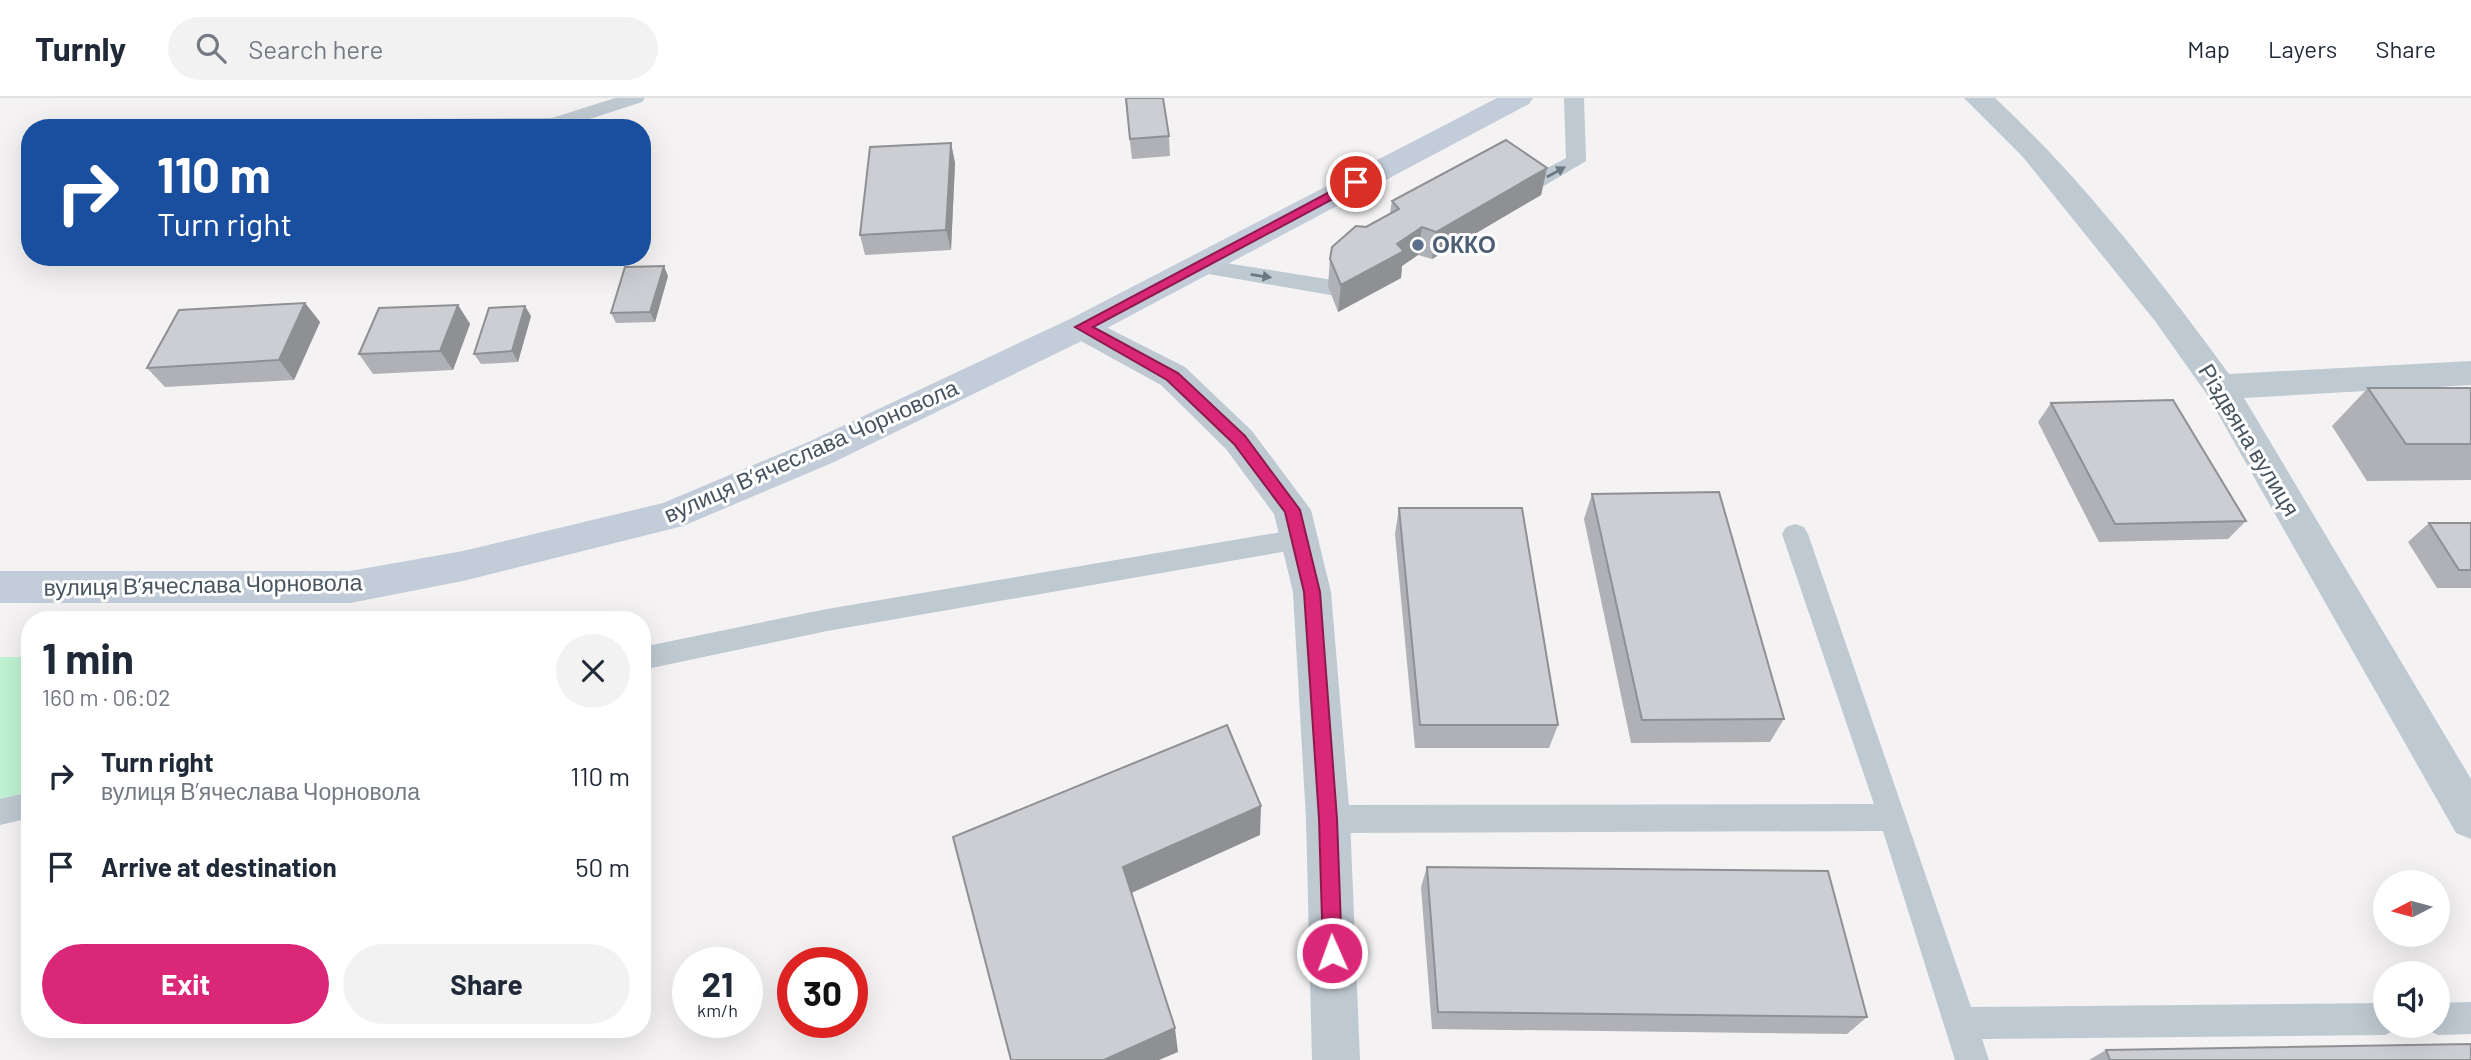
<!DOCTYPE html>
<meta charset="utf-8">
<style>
body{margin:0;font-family:Barlow,sans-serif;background:#f2f2f3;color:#1f2937;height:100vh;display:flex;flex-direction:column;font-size:26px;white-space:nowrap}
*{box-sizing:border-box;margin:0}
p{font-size:23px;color:#747a83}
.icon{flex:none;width:38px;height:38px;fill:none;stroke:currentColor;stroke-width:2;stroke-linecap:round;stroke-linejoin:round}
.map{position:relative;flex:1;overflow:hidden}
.details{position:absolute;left:21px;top:513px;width:630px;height:427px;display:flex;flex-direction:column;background:#fff;border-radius:28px;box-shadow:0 7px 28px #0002}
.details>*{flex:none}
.banner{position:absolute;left:21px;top:21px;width:630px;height:147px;border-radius:28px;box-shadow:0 7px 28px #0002;background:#1a4fa0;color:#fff;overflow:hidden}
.needle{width:46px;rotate:264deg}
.tools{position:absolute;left:2373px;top:772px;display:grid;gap:14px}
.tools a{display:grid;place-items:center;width:77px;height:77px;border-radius:50%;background:#fff;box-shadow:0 7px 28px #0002;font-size:35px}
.speed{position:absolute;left:672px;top:849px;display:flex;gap:14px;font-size:35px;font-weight:700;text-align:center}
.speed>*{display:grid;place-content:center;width:91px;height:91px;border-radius:50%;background:#fff;box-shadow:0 7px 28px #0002;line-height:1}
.speed small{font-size:18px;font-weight:400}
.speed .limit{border:10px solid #d22;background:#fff;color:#111}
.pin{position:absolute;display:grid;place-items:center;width:60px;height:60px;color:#fff;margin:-30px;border:4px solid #fff;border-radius:50%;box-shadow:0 2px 7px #0007}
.me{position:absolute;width:77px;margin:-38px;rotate:358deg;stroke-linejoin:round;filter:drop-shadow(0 0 5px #0008)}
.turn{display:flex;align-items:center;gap:24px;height:147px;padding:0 21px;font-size:32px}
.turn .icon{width:91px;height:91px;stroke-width:2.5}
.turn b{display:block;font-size:49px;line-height:60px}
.round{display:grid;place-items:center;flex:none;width:74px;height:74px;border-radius:37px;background:#f2f2f3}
.summary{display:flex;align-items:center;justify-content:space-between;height:119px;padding:0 21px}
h1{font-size:42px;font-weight:700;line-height:52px}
.button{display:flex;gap:14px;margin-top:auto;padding:14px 21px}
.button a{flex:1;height:80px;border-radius:42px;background:#db2777;color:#fff;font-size:28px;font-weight:700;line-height:80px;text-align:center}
.button a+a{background:#f2f2f3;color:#1f2937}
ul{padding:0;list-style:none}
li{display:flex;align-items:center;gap:21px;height:91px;padding:0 21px}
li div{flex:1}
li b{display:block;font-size:26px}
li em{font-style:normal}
header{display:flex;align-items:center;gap:42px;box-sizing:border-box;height:98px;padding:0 35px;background:#fff;border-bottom:2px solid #e0e1e3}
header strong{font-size:33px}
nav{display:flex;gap:38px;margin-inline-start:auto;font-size:24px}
.search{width:490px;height:63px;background:#f2f2f3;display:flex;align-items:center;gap:18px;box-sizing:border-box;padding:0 24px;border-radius:38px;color:#747a83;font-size:26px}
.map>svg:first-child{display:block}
</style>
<header>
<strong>Turnly</strong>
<div class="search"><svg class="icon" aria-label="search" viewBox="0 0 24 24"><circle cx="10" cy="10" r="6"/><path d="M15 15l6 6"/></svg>Search here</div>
<nav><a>Map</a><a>Layers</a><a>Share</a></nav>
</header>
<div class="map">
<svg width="2471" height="962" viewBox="0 0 2471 962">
<rect width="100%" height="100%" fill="#f4f2f2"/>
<path fill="#bff3d3" d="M0,559H30V694L0,701Z"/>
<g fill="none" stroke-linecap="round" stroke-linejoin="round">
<g fill="#bfc9d2" fill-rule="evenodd">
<path d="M615,0H645L642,4L562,30L269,28L279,22L552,20Z"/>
<path d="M1564,0H1584L1586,63L1520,102H1506L1503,97L1506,92L1566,60Z"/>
<path d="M1194,160L1339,183L1359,174L1367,176L1370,181L1367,186L1342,199L1186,172L1183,167L1186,162Z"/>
<path d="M1795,426L1804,429L1808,436L1971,909L2385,905V928H2399L2396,932L2385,937L1982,941L1989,962H1955L1883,733L1328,735L1318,731L1313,721L1318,711L1328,707L1874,706L1782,436L1786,429Z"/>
<path d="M1299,431L1308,434L1312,441L1308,448L1299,451L827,533L642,572V549L827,511Z"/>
<path d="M30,694V720L0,727V701Z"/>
<path d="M2471,904V936L2438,937L2427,932L2424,928H2438V905Z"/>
</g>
<g fill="#bfc9d2" fill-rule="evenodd">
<path d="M1964,0H1995C2083,82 2158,179 2229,276L2471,263V287L2244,300L2471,681V741L2456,735L2208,298L2155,223L2023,59Z"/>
<path d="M1082,217L1185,269L1252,333L1311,412L1331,494L1350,721L1360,962H1312L1306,721L1293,494L1274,416L1226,351L1161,287L1070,237L1065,229L1070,221Z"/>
</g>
<path fill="#c2cdd9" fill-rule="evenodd" d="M1497,0H1533L1529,6L1094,237L832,365L683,428L463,483L350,505H0V473H350L463,453L663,405L806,345L1070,221Z"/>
</g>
<g fill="#afb1b6">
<path d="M1125,0L1169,38L1170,58L1132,61Z"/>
<path d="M951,45L955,65L951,152L865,157L860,137Z"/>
<path d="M1547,70L1541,97L1432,161L1418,157L1402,168L1401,180L1338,214L1328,188L1330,161L1366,129L1390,115L1392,103Z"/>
<path d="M668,178L655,224L616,225L611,215Z"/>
<path d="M305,205L320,224L294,282L165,289L147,270Z"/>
<path d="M458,207L470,226L453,272L373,276L359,256Z"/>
<path d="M531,218L518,264L481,266L474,256Z"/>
<path d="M2368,290H2471V382L2367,383L2332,328Z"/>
<path d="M2051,305L2246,423L2228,441L2099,444L2038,324Z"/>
<path d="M1592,396L1784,621L1770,644L1631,645L1584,421Z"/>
<path d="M1399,410L1558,627L1549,650H1415L1395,436Z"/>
<path d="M2429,425H2471V490H2437L2408,444Z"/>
<path d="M1427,769L1867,919L1847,936L1432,931L1421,789Z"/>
<path d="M2106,952L2471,962H2089Z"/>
</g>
<g fill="#8f9094">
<path d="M951,45L955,65L951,152L946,132Z"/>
<path d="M1547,70L1541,97L1432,161L1436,134Z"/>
<path d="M1422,129L1418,157L1402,168L1401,180L1338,214L1341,187Z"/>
<path d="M664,168L668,178L655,224L650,214Z"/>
<path d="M305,205L320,224L294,282L279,262Z"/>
<path d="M458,207L470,226L453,272L440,253Z"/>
<path d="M525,208L531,218L518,264L512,253Z"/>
<path d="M1261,708L1260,737L1127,797L1123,769Z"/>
<path d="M1175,930L1178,954L1159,962H1104Z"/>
</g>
<g fill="#ccced4" stroke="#8f9094" stroke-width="2">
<path d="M1126,0H1163L1169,38L1130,41Z"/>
<path d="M1506,42L1547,70L1436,134L1422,129L1397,146L1404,153L1341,187L1330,161L1332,149L1356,128L1366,129L1399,111L1392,103Z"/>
<path d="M951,45L946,132L860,137L870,49Z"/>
<path d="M664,168L650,214L611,215L625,169Z"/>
<path d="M305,205L279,262L147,270L179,212Z"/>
<path d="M458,207L440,253L359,256L379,210Z"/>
<path d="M525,208L512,253L474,256L489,210Z"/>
<path d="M2368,290H2471V346H2406Z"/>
<path d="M2173,302L2246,423L2115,426L2051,305Z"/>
<path d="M1719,394L1784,621L1642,622L1592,396Z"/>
<path d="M1399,410H1522L1558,627H1420Z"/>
<path d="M2429,425H2471V472H2459Z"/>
<path d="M1227,627L1261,708L1123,769L1175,930L1104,962H1011L953,739Z"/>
<path d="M1427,769L1828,773L1867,919L1438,914Z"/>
<path d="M2471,946V962H2110L2106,952Z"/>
</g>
<defs><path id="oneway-solid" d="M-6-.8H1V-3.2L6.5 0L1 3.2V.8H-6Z" transform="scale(1.75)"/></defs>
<g fill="#6c7883">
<use href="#oneway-solid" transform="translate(1556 74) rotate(-29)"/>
<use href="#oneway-solid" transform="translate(1261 178) rotate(9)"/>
</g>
<path fill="#db2777" stroke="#8e194d" stroke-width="2" d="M1356,80L1363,84L1361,86L1093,229L1178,275L1245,338L1300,412L1320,494L1337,721L1342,855L1339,861L1332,864L1326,861L1323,855L1319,721L1304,494L1285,414L1234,346L1167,282L1075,229Z"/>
<circle fill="#5c6f8a" stroke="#fff" stroke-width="2.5" cx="1418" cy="147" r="7"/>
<g text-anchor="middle" stroke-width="6" stroke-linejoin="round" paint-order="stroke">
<g font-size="23" font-weight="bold" fill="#4e5e75" stroke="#fff" text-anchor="start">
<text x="1432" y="155">ОККО</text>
</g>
<g font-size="23" fill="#485561" stroke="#fff">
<text transform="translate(2249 342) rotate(59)" y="8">Різдвяна вулиця</text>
<text transform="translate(811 353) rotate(-24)" y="8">вулиця Вʼячеслава Чорновола</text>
<text transform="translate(203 487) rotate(-1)" y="8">вулиця Вʼячеслава Чорновола</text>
</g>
</g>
</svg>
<div class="tools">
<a><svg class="needle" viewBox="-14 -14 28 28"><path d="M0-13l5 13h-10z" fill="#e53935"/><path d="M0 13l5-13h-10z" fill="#747a83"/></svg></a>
<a><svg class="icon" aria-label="sound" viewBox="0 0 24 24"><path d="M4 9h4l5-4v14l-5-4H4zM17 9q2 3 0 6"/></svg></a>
</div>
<div class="speed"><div>21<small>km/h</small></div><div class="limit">30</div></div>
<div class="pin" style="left:1356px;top:84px;background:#d93025"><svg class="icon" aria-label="arrive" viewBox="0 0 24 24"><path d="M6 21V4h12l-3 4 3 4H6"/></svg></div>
<svg class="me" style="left:1332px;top:855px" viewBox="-20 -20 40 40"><circle r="17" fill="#db2777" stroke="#fff" stroke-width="3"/><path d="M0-11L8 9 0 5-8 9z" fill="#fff"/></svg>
<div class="banner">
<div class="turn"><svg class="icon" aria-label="right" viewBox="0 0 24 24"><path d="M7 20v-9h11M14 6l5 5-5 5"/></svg><div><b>110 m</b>Turn right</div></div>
</div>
<section class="details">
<div class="summary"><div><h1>1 min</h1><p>160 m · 06:02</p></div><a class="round"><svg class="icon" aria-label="close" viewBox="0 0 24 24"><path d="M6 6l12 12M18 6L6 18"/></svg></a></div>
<ul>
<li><svg class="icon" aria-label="right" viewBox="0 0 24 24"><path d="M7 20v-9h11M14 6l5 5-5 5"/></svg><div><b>Turn right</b><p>вулиця Вʼячеслава Чорновола</p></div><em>110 m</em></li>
<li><svg class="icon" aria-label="arrive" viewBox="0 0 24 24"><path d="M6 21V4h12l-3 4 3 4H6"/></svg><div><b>Arrive at destination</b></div><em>50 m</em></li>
</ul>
<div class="button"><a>Exit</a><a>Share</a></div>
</section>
</div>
